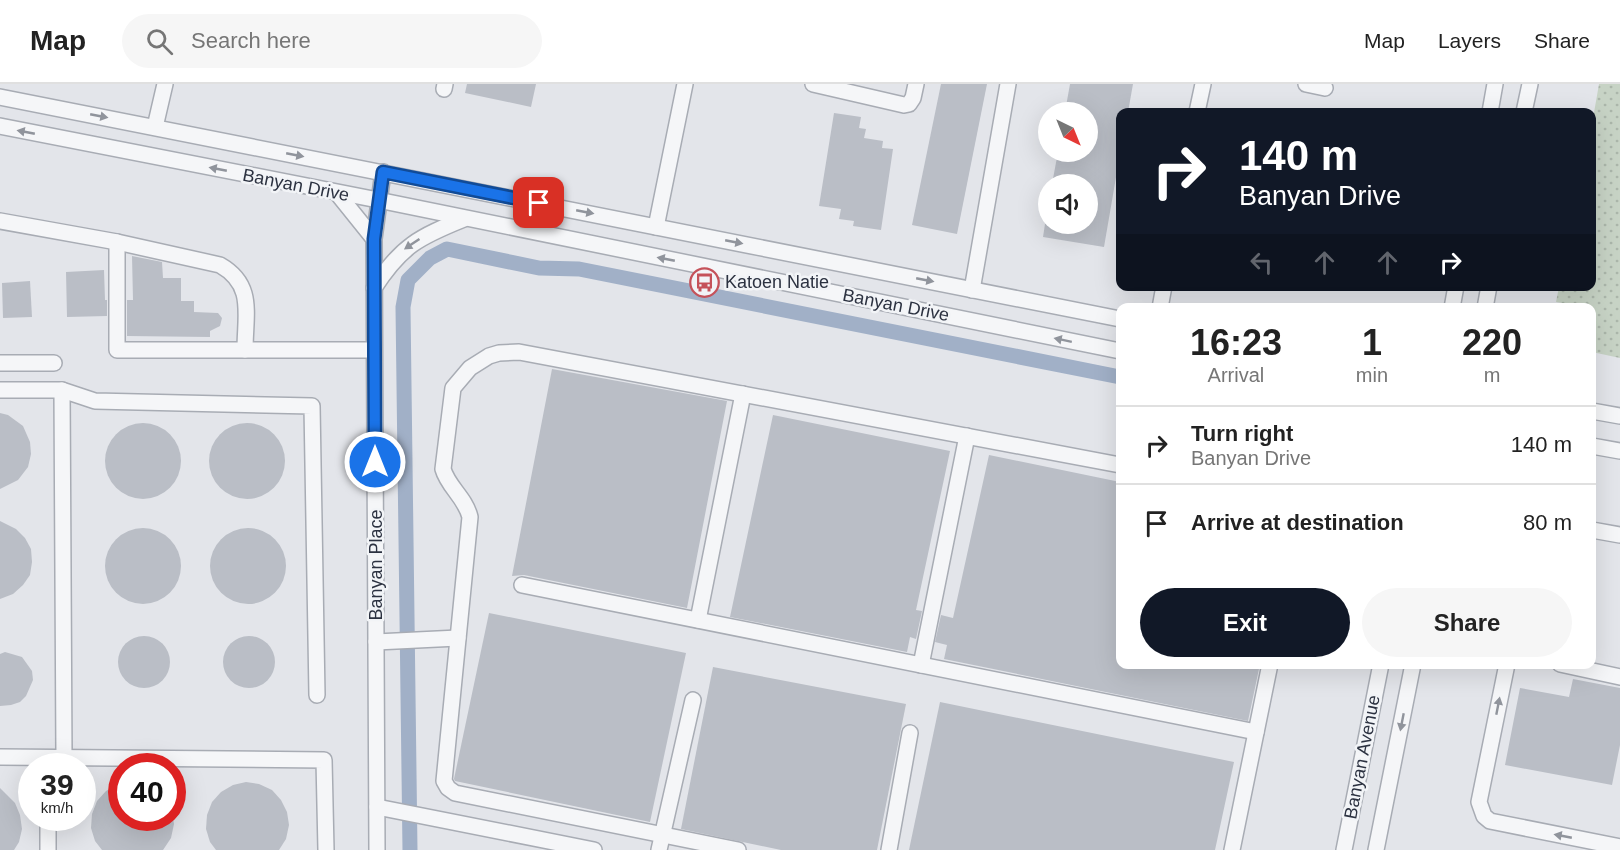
<!DOCTYPE html>
<style>
body{margin:0;font-family:Arial,sans-serif;background:#f6f6f6;color:#222;height:100vh;display:flex;flex-direction:column;font-size:22px;white-space:nowrap}
*{box-sizing:border-box;margin:0}
p{font-size:20px;color:#767676}
.icon{flex:none;width:33px;height:33px;fill:none;stroke:currentColor;stroke-width:2;stroke-linecap:round;stroke-linejoin:round}
.map{position:relative;flex:1;overflow:hidden}
.drawer{position:absolute;left:1116px;top:219px;width:480px;height:366px;display:flex;flex-direction:column;background:#fff;border-radius:12px;box-shadow:0 6px 24px #0002}
.drawer>*{flex:none}
.hud{position:absolute;left:1116px;top:24px;width:480px;height:183px;border-radius:12px;box-shadow:0 6px 24px #0002;background:#111827;color:#fff;overflow:hidden}
.needle{width:39px;rotate:137deg}
.fabs{position:absolute;left:1038px;top:18px;display:grid;gap:12px}
.fabs a{display:grid;place-items:center;width:60px;height:60px;border-radius:50%;background:#fff;box-shadow:0 6px 24px #0002;font-size:30px}
.speed{position:absolute;left:18px;top:669px;display:flex;gap:12px;font-size:30px;font-weight:700;text-align:center}
.speed>*{display:grid;place-content:center;width:78px;height:78px;border-radius:50%;background:#fff;box-shadow:0 6px 24px #0002;line-height:1}
.speed small{font-size:15px;font-weight:400}
.speed .limit{border:9px solid #d22;background:#fff;color:#111}
.pin{position:absolute;display:grid;place-items:center;width:51px;height:51px;color:#fff;margin:-26px;border-radius:12px;box-shadow:0 3px 9px #0006}
.me{position:absolute;width:66px;margin:-33px;rotate:0deg;stroke-linejoin:round;filter:drop-shadow(0 0 4px #0008)}
.turn{display:flex;align-items:center;gap:21px;height:126px;padding:0 24px;font-size:27px}
.turn .icon{width:78px;height:78px;stroke-width:2.5}
.turn b{display:block;font-size:42px;line-height:51px}
.lanes{display:flex;align-items:center;height:57px;padding:0 24px;background:#0003;justify-content:center;gap:30px;direction:ltr}
.lanes .off{opacity:.35}
.eta{display:flex;justify-content:space-evenly;align-items:center;height:102px;text-align:center}
.eta b{font-size:36px;font-weight:700;line-height:42px}
.cta{display:flex;gap:12px;margin-top:auto;padding:12px 24px}
.cta a{flex:1;height:69px;border-radius:36px;background:#111827;color:#fff;font-size:24px;font-weight:700;line-height:69px;text-align:center}
.cta a+a{background:#f6f6f6;color:#222}
ul{padding:0;list-style:none}
li{display:flex;align-items:center;gap:18px;height:78px;padding:0 24px;border-top:2px solid #e0e0e0}
li div{flex:1}
li b{display:block;font-size:22px}
li em{font-style:normal}
header{display:flex;align-items:center;gap:36px;box-sizing:border-box;height:84px;padding:0 30px;background:#fff;border-bottom:2px solid #e0e0e0}
header strong{font-size:28px}
nav{display:flex;gap:33px;margin-inline-start:auto;font-size:21px}
.search{width:420px;height:54px;background:#f6f6f6;display:flex;align-items:center;gap:15px;box-sizing:border-box;padding:0 21px;border-radius:33px;color:#767676;font-size:22px}
.map>svg:first-child{display:block}
</style>
<header>
<strong>Map</strong>
<div class="search"><svg class="icon" aria-label="search" viewBox="0 0 24 24"><circle cx="10" cy="10" r="6"/><path d="M15 15l6 6"/></svg>Search here</div>
<nav><a>Map</a><a>Layers</a><a>Share</a></nav>
</header>
<div class="map">
<svg width="1620" height="766" viewBox="0 0 1620 766">
<defs>
<pattern id="grass-dots" width="8" height="8" patternUnits="userSpaceOnUse" patternTransform="scale(1.5)"><rect width="8" height="8" fill="#c7d3c5"/><path d="M2 2h.1M6 6h.1" fill="none" stroke="#abb6aa" stroke-width="1.8" stroke-linecap="round"/></pattern>
</defs>
<rect width="100%" height="100%" fill="#e3e5ea"/>
<path fill="url(#grass-dots)" d="M1599,0H1620V274L1592,268V224L1556,218L1559,203L1592,202V40Z"/>
<g fill="none" stroke-linecap="round" stroke-linejoin="round">
<path stroke="#a1b0c7" stroke-width="15" d="M410,766L403,223L408,196L430,174L447,165L539,184L579,185L1120,293"/>
</g>
<g fill="#babec6">
<path d="M467,0H536L531,23L465,9Z"/>
<path d="M941,0H987L957,150L912,141Z"/>
<path d="M1070,0H1133L1128,28H1120V70L1104,163L1043,153L1045,140H1088V100H1052L1058,68H1088V28H1065Z"/>
<path d="M834,29L861,33L859,44L866,45L864,54L883,57L882,64L893,65L881,146L853,142L854,137L839,135L841,125L819,122Z"/>
<path d="M132,172L162,178L163,194H181V217H194V228L218,229L222,234L220,242L210,247V253L127,252V216H133Z"/>
<path d="M104,186L105,216H107V232L67,233L66,188Z"/>
<path d="M30,197L32,233L3,234L2,199Z"/>
<path d="M552,285L727,317L687,524L524,491L512,492Z"/>
<path d="M0,329L8,331L23,342L30,358L31,370L28,383L18,396L0,405Z"/>
<path d="M773,331L950,367L916,526L922,527L916,555L910,553L907,568L730,533Z"/>
<circle cx="143" cy="377" r="38"/>
<circle cx="247" cy="377" r="38"/>
<path d="M989,371L1120,398V580H1260L1248,637L944,575L947,561L935,558L941,531L953,534Z"/>
<path d="M0,437L16,445L25,454L31,465L32,478L30,491L23,501L13,510L0,515Z"/>
<circle cx="143" cy="482" r="38"/>
<circle cx="248" cy="482" r="38"/>
<path d="M489,529L686,569L650,738L455,697L454,695Z"/>
<circle cx="249" cy="578" r="26"/>
<circle cx="144" cy="578" r="26"/>
<path d="M5,568L22,573L32,587L33,596L26,612L20,618L11,621L0,622V570Z"/>
<path d="M713,583L906,620L877,766H781L681,745Z"/>
<path d="M1573,595L1620,604V661L1612,701L1505,681L1520,604L1569,613Z"/>
<path d="M940,618L1234,678L1215,766H909Z"/>
<path d="M122,698V734H173L174,740L171,754L163,766H102L95,757L91,744L92,730L97,717L106,707Z"/>
<path d="M246,698L259,700L272,706L281,716L287,728L289,741L286,755L279,766H216L210,758L206,745L207,731L212,718L221,708L233,701Z"/>
<path d="M0,704L15,719L20,731L22,745L19,758L14,766H0Z"/>
</g>
<g fill="none" stroke-linecap="round" stroke-linejoin="round">
<defs>
<g id="minor">
<path d="M813,0L904,21L909,20L913,14L916,0"/>
<path d="M1306,0L1325,4"/>
<path d="M444,5L445,0"/>
<path d="M0,13L1120,235"/>
<path d="M1197,28L1203,0"/>
<path d="M1490,28L1495,0"/>
<path d="M1524,28L1530,0"/>
<path d="M0,42L378,116L1120,267"/>
<path d="M155,43L165,0"/>
<path d="M337,109L374,155"/>
<path d="M0,137L117,158L220,181C255,201 245,230 245,266"/>
<path d="M656,143L685,0"/>
<path d="M117,158V266H374"/>
<path d="M374,204C401,162 419,153 464,135"/>
<path d="M972,206L1008,0"/>
<path d="M1160,224L1164,202"/>
<path d="M1452,224L1456,202"/>
<path d="M1485,224L1489,202"/>
<path d="M0,279H54"/>
<path d="M0,306H62L95,317L312,322L317,611"/>
<path d="M62,306L64,673"/>
<path d="M1592,327L1620,332"/>
<path d="M1592,362L1620,367"/>
<path d="M1592,446L1620,451"/>
<path d="M522,501L1256,648"/>
<path d="M698,536L743,310"/>
<path d="M376,558L458,554"/>
<path d="M1507,580L1479,718L1484,732L1490,737L1620,763"/>
<path d="M1560,580L1620,593"/>
<path d="M921,581L967,352"/>
<path d="M0,673L324,676L326,766"/>
<path d="M377,723L594,766"/>
<path d="M48,734V766"/>
<path d="M377,766L374,155L383,88"/>
<path d="M659,766L693,616"/>
<path d="M738,766L455,709L448,704L444,697L470,433C465,413 448,403 443,385L453,304L470,284L489,272L499,269L519,268L1120,381"/>
<path d="M889,766L910,649"/>
<path d="M1232,766L1270,580"/>
<path d="M1344,766L1381,580"/>
<path d="M1376,766L1413,580"/>
</g>
</defs>
<use href="#minor" stroke="#a8acb4" stroke-width="18"/>
<use href="#minor" stroke="#f5f6f8" stroke-width="15"/>
</g>
<defs><path id="oneway-solid" d="M-6-.8H1V-3.2L6.5 0L1 3.2V.8H-6Z" transform="scale(1.5)"/></defs>
<g fill="#90949c">
<use href="#oneway-solid" transform="translate(99 32) rotate(11)"/>
<use href="#oneway-solid" transform="translate(26 48) rotate(-169)"/>
<use href="#oneway-solid" transform="translate(295 71) rotate(11)"/>
<use href="#oneway-solid" transform="translate(218 85) rotate(-169)"/>
<use href="#oneway-solid" transform="translate(585 128) rotate(11)"/>
<use href="#oneway-solid" transform="translate(734 158) rotate(11)"/>
<use href="#oneway-solid" transform="translate(412 160) rotate(146)"/>
<use href="#oneway-solid" transform="translate(666 175) rotate(-169)"/>
<use href="#oneway-solid" transform="translate(925 196) rotate(11)"/>
<use href="#oneway-solid" transform="translate(1063 256) rotate(-168)"/>
<use href="#oneway-solid" transform="translate(1498 622) rotate(-79)"/>
<use href="#oneway-solid" transform="translate(1402 638) rotate(101)"/>
<use href="#oneway-solid" transform="translate(1563 752) rotate(-169)"/>
</g>
<g fill="none" stroke-linecap="round" stroke-linejoin="round">
<defs>
<path id="route" d="M375,378L374,155L383,88L539,119"/>
</defs>
<use href="#route" stroke="#114b97" stroke-width="15"/>
<use href="#route" stroke="#1a73e8" stroke-width="10"/>
</g>
<defs>
<symbol id="bus-ring" viewBox="-11 -11 22 22"><circle r="9.5" fill="#f2f4f7" stroke="#c5525a" stroke-width="1.5"/><path d="M-5-6H5V4H4V6H2V4H-2V6H-4V4H-5ZM-3.5-4V0h7V-4ZM-3.5 1.2v1.5H-2V1.2ZM2 1.2v1.5H3.5V1.2Z" fill="#c5525a"/></symbol>
</defs>
<g fill-rule="evenodd">
<use href="#bus-ring" x="688" y="182" width="33" height="33"/>
</g>
<g text-anchor="middle" stroke-width="5" stroke-linejoin="round" paint-order="stroke">
<g font-size="18" fill="#2c3241" stroke="#f2f4f7">
<text transform="translate(296 101) rotate(11)" y="6">Banyan Drive</text>
<text transform="translate(896 221) rotate(11)" y="6">Banyan Drive</text>
<text transform="translate(376 481) rotate(-90)" y="6">Banyan Place</text>
<text transform="translate(1362 673) rotate(-79)" y="6">Banyan Avenue</text>
</g>
<g font-size="18" fill="#2c3241" stroke="#f2f4f7" text-anchor="start">
<text x="725" y="204">Katoen Natie</text>
</g>
</g>
</svg>
<div class="fabs">
<a><svg class="needle" viewBox="-14 -14 28 28"><path d="M0-13l5 13h-10z" fill="#e53935"/><path d="M0 13l5-13h-10z" fill="#767676"/></svg></a>
<a><svg class="icon" aria-label="sound" viewBox="0 0 24 24"><path d="M4 9h4l5-4v14l-5-4H4zM17 9q2 3 0 6"/></svg></a>
</div>
<div class="speed"><div>39<small>km/h</small></div><div class="limit">40</div></div>
<div class="pin" style="left:539px;top:119px;background:#d93025"><svg class="icon" aria-label="arrive" viewBox="0 0 24 24"><path d="M6 21V4h12l-3 4 3 4H6"/></svg></div>
<svg class="me" style="left:375px;top:378px" viewBox="-20 -20 40 40"><circle r="17" fill="#1a73e8" stroke="#fff" stroke-width="3"/><path d="M0-11L8 9 0 5-8 9z" fill="#fff"/></svg>
<div class="hud">
<div class="turn"><svg class="icon" aria-label="right" viewBox="0 0 24 24"><path d="M7 20v-9h11M14 6l5 5-5 5"/></svg><div><b>140 m</b>Banyan Drive</div></div>
<div class="lanes"><svg class="icon off" aria-label="left" viewBox="0 0 24 24"><path d="M17 20v-9H6M10 6l-5 5 5 5"/></svg><svg class="icon off" aria-label="ahead" viewBox="0 0 24 24"><path d="M12 20V5M6 11l6-6 6 6"/></svg><svg class="icon off" aria-label="ahead" viewBox="0 0 24 24"><path d="M12 20V5M6 11l6-6 6 6"/></svg><svg class="icon" aria-label="right" viewBox="0 0 24 24"><path d="M7 20v-9h11M14 6l5 5-5 5"/></svg></div>
</div>
<section class="drawer">
<div class="eta">
<div><b>16:23</b><p>Arrival</p></div>
<div><b>1</b><p>min</p></div>
<div><b>220</b><p>m</p></div>
</div>
<ul>
<li><svg class="icon" aria-label="right" viewBox="0 0 24 24"><path d="M7 20v-9h11M14 6l5 5-5 5"/></svg><div><b>Turn right</b><p>Banyan Drive</p></div><em>140 m</em></li>
<li><svg class="icon" aria-label="arrive" viewBox="0 0 24 24"><path d="M6 21V4h12l-3 4 3 4H6"/></svg><div><b>Arrive at destination</b></div><em>80 m</em></li>
</ul>
<div class="cta"><a>Exit</a><a>Share</a></div>
</section>
</div>
